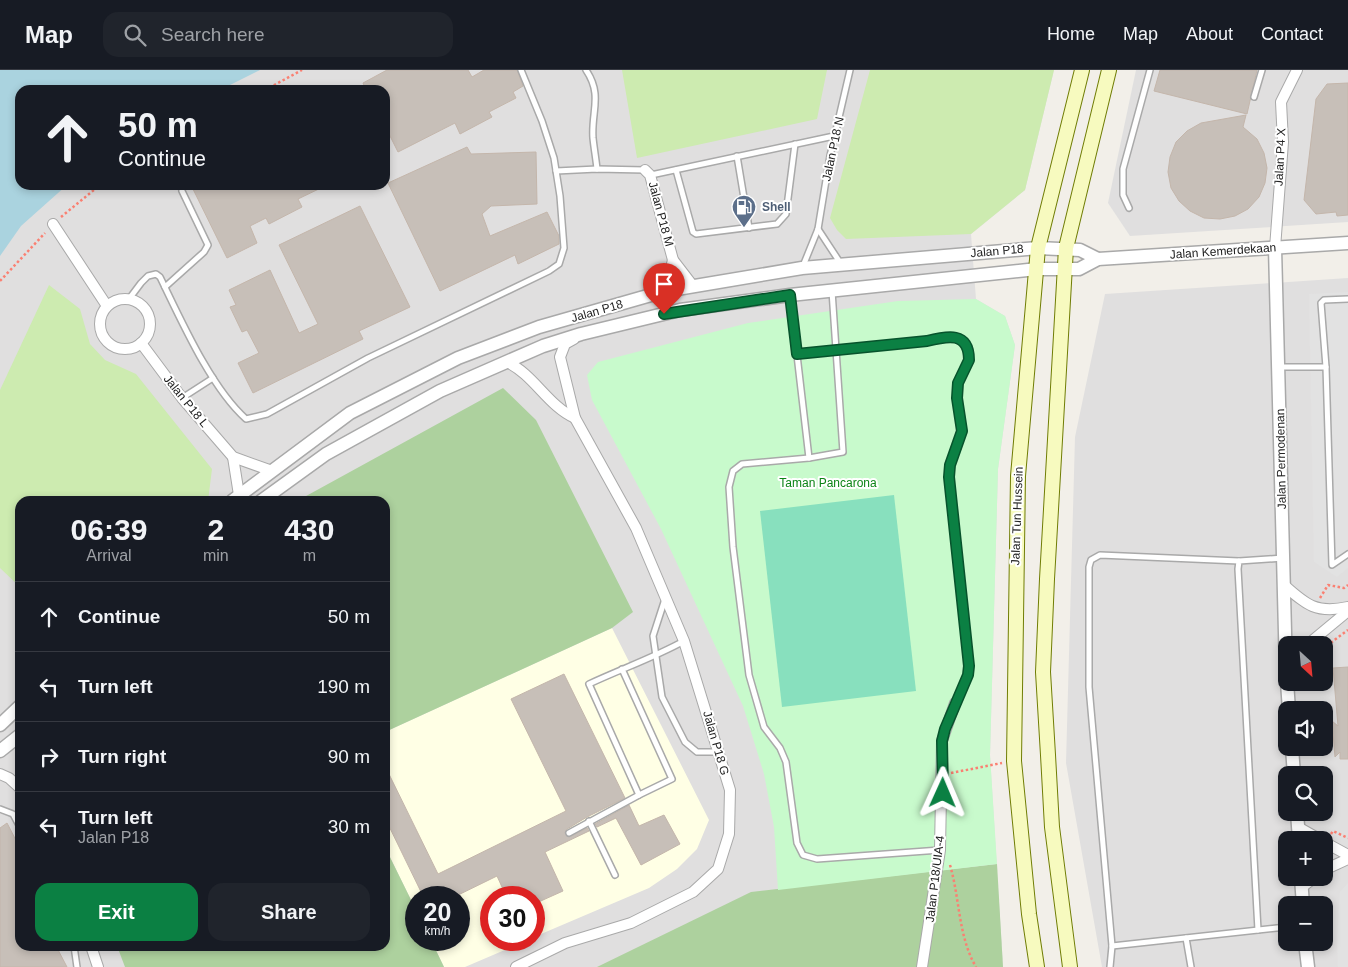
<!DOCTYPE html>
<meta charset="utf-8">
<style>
body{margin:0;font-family:Helvetica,sans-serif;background:#20242c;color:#f1f3f6;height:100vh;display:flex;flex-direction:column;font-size:19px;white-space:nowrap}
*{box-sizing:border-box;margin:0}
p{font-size:16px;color:#9ea1a6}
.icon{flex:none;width:28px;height:28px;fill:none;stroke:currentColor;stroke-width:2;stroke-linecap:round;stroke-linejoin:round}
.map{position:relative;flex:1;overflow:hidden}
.sheet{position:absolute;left:15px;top:426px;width:375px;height:455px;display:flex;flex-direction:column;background:#171b24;border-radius:15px;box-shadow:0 2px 8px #0003}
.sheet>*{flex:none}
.hud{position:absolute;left:15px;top:15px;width:375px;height:105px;border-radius:15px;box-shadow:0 2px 8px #0003;background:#171b24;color:#f1f3f6;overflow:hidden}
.needle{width:32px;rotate:154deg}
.tools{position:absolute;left:1278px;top:566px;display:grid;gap:10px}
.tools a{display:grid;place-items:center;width:55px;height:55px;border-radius:10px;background:#171b24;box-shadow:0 2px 8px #0003;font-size:25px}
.speed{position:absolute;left:405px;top:816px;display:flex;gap:10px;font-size:25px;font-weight:700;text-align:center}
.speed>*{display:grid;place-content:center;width:65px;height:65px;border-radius:50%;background:#171b24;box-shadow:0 2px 8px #0003;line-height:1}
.speed small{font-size:12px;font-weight:400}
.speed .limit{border:8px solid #d22;background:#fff;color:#111}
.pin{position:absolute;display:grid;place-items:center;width:42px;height:42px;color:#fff;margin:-51px -21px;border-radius:50% 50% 50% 0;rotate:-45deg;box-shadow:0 0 5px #0007}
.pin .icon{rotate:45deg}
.me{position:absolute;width:55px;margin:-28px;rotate:1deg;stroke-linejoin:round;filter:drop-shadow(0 0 4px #0008)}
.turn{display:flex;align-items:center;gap:18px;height:105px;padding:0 20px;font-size:22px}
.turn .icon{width:65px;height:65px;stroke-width:2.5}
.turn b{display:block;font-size:35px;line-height:42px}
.eta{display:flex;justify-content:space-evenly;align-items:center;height:85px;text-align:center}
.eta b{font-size:30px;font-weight:700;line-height:35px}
.button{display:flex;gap:10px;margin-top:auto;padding:10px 20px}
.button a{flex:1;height:58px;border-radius:15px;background:#0b8043;color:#fff;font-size:20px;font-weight:700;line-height:58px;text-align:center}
.button a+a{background:#20242c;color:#f1f3f6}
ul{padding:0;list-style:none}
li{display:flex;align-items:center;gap:15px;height:70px;padding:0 20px;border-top:1px solid #363941}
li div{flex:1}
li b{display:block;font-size:19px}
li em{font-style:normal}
header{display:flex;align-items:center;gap:30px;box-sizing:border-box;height:70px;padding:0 25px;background:#171b24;border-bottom:1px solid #363941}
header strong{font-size:24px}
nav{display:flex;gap:28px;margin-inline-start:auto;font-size:18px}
.search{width:350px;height:45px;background:#20242c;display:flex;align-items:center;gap:12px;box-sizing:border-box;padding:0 18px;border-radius:15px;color:#9ea1a6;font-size:19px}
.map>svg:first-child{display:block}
</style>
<header>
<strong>Map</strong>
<div class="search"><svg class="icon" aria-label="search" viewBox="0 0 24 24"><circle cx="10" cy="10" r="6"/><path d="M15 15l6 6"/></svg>Search here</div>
<nav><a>Home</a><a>Map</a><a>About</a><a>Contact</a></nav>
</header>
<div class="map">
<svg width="1348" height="897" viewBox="0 0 1348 897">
<rect width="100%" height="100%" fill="#f2efe9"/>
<g fill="#e0dfdf" fill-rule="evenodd">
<path d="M145,0H1054L1025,120L971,164L976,229L1005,246L1015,275L998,399L990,685L1003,897H0V132L20,115H385V20H114ZM20,431H385V876H20ZM416,828H459V870H416ZM491,828H534V870H491Z"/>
<path d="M1136,0H1348V152L1130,166L1108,133Z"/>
<path d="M1348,208V897H1102L1066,693L1075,367L1105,224ZM1286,575H1324V612H1286ZM1286,640H1324V678H1286ZM1286,705H1324V742H1286ZM1286,770H1324V808H1286ZM1286,835H1324V872H1286Z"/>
</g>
<path fill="#ffffe5" d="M612,558L709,750L697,779L677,799L649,818L534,867V828H491V870H528L465,897H444L431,870H459V828H416V840L385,777V662Z"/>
<g fill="#cdebb0">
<path d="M622,0H827L817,49L637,88Z"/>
<path d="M870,0H1054L1025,120L971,164L846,169L837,160L830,148Z"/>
<path d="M49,215L80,239L90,274L105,290L136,304L212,399L208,431H20V517L0,498V320Z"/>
</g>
<g fill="#add19e">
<path d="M503,318L536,350L633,542L612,558L385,662V431H297Z"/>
<path d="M385,777L416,840V870H431L444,897H125L117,876H385Z"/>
<path d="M997,794L1003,897H597L751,822Z"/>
</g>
<path fill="#c8facc" d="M976,229L1005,246L1015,275L998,399L990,685L997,794L778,820L774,757L764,704L743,636L661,459L592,330L587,305L598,292L748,253L898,231Z"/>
<path fill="#88e0be" d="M894,425L916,621L782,637L760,441Z"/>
<g fill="#e2e2e2">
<path d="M1348,222V498L1337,507L1314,492L1309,224Z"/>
<path d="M1348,813V897H1338L1337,871L1340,822Z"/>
</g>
<path fill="#aad3df" d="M0,0H260L220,20H20V115H67L21,156L0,186Z"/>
<g fill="#c7bfb8" stroke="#c4b6ab">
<path d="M387,0H468L472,7L484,0H517L523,16L513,22L516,28L489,42L492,47L460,64L455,53L398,82L385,56V20H366L363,13Z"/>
<path d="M1160,0H1257L1247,44L1154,21Z"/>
<path d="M1348,13V145L1337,146L1336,142L1316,144L1304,130L1316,29L1327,14Z"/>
<path d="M1246,45L1243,57L1257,69L1264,83L1267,98L1265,113L1259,127L1248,139L1235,146L1220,149L1204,148L1190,141L1179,131L1171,118L1168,102L1170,87L1176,72L1187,61L1201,53Z"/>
<path d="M467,77L471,84L536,82L537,134L491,136L482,144L490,166L547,142L559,166V174L518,194L515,185L440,221L388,113Z"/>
<path d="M191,115H327L298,129L302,137L269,154L266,148L250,156L257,173L227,188Z"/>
<path d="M360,136L410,237L359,261L363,269L253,323L238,293L259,283L247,260L242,262L230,237L236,235L229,220L270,200L299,263L318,254L279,175Z"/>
<path d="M1348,597V689H1340V682L1335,687L1332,651L1338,656L1333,598Z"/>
<path d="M564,604L625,728L587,747L567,759L565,763L569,767L587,758L589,761L545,782L563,821L534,834V828H507L497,806L452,828H424L385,748V696L438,804L566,741L511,629Z"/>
<path d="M629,735L639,756L664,745L680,774L641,795L616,748L597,757L595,754Z"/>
<path d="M7,753L20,778V876H56L67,897H0V758Z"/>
</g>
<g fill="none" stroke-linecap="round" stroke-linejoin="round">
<defs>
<g id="service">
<path d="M586,0C603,25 591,42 593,68C594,78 596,89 597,99"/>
<path d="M1254,27L1262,0"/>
<path d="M737,86L749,158"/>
<path d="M676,100L693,162L696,164L777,154L786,144L795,74"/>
<path d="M556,101L597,99L645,100"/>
<path d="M651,105L834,66"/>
<path d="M1129,138L1123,125V99L1150,0"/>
<path d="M818,159L841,194"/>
<path d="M803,196L818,159L830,86L850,0"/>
<path d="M165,217L204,182L208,175L182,121"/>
<path d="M832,221L843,382L809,388L742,394L733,401L729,417L733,477L749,605L764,657L780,678L786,692L797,773L803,785L817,789L940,780"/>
<path d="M790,225L809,388"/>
<path d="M129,229L141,213L148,206L156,204L160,207C181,250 211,318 246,349L267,344L368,288L549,201L559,194L564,178L560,126L554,88L542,51L521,0"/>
<path d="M1348,229L1324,230L1321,233L1326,297L1332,495L1348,484"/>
<path d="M797,284L927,271L945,266L960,269C979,283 962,297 958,313C954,330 965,347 962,363C959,379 950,391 949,407L969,587L968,605L955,633"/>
<path d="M1279,297H1326"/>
<path d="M182,328L213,308"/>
<path d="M665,529L653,566L662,627L685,672L697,682H719"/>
<path d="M622,599L672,709L639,725L589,614C621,599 653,588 684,571"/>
<path d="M0,739L13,744L20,757"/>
<path d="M589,751L615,805"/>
<path d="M569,763L639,725"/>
<path d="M1258,860L1238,499L1239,491L1283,488"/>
<path d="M1186,868L1191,897"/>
<path d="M74,876L77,897"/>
<path d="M1112,876L1286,857"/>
<path d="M1110,897L1112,876L1089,617V497L1091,490L1100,485L1239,491"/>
</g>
<g id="minor">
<path d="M645,100L650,105L673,190L693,216"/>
<path d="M53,154L107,236"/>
<path d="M1275,178L1283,72L1281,32L1297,0"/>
<path d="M665,221L673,190"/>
<circle cx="125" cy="254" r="25"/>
<path d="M141,273L182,328L233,387L272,401"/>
<path d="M507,292C534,305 548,336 575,348"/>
<path d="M233,387L239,425"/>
<path d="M1284,515C1306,535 1317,544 1348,537"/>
<path d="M1307,575L1348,541"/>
<path d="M0,704L9,708L20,718"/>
<path d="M1298,757L1321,770"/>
<path d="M1324,772L1348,785"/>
<path d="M1324,800L1348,789"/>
<path d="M1302,817L1314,808"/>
<path d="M91,876L98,897"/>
<path d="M516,897L565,873L631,853L693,822L718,799L729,764L730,720L684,571L636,458L575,348L560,287L565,274L574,269"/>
<path d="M922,897L940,780L942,671L955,633"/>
</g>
<g id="tertiary">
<path d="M1275,178L1286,601"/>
<path d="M232,431L350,343L458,288L539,257L665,221L802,198L1038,178L1080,180L1098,189"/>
<path d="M261,431L326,384L440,321L543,276L581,264L680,240L790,225L1037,199H1079L1098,189L1348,173"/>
<path d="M1287,612L1289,640"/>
<path d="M0,655L20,636"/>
<path d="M1292,678L1294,705"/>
<path d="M0,681L20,665"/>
<path d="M1297,742L1299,770"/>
<path d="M1301,808L1303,835"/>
<path d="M1305,872L1308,897"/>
</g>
<g id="secondary">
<path d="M1037,897L1029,844L1014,691L1018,406L1038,178L1082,0"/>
<path d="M1070,897L1052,757L1048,685L1043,602L1047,509L1066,178L1109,0"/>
</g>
</defs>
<use href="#service" stroke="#a9a9a9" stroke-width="8"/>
<use href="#minor" stroke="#a9a9a9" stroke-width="12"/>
<use href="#tertiary" stroke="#a9a9a9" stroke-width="15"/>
<use href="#secondary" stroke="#707d05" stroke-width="16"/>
<g stroke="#fa8072" stroke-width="2.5" stroke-dasharray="2.5 2.5" stroke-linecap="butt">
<path d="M265,20L302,0"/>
<path d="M61,147L100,115"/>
<path d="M0,211L45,163"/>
<path d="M1320,528L1328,515L1344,518L1348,515"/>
<path d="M1327,572L1329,574L1348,560"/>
<path d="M951,703L1002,693"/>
<path d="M1331,764L1333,761L1348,768"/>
<path d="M950,795C960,829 958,866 976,897"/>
</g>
<use href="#service" stroke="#fff" stroke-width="5"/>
<use href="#minor" stroke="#fff" stroke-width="10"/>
<use href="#tertiary" stroke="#fff" stroke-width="12"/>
<use href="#secondary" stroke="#f7fabf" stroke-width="14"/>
</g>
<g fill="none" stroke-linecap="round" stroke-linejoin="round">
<defs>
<path id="route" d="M664,244L790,225L797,284L927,271C947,266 969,261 969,290L958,313L957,328L962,361L950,395L949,407L969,596L968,605L945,659L942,671L943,723"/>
</defs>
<use href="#route" stroke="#07532c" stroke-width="12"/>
<use href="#route" stroke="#0b8043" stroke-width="9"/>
</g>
<defs>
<symbol id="fuel-pin" viewBox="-11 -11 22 30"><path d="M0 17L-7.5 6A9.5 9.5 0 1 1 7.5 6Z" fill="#5c6f8a" stroke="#fff"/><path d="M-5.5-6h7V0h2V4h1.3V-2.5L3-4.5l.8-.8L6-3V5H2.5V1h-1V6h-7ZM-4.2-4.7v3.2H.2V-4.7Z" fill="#fff"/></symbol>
</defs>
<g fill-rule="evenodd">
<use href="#fuel-pin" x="730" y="123" width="28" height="38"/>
</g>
<g text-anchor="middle" stroke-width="4" stroke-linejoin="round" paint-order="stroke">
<g font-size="12" fill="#222" stroke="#fff">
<text transform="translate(833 79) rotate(-78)" y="4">Jalan P18 N</text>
<text transform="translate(1280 87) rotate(-87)" y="4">Jalan P4 X</text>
<text transform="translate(661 144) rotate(75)" y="4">Jalan P18 M</text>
<text transform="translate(997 181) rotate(-5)" y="4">Jalan P18</text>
<text transform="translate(1223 181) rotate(-4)" y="4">Jalan Kemerdekaan</text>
<text transform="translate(597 241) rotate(-16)" y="4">Jalan P18</text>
<text transform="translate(186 331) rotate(51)" y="4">Jalan P18 L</text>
<text transform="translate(1281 389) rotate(-91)" y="4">Jalan Permodenan</text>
<text transform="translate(1017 446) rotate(-88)" y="4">Jalan Tun Hussein</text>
<text transform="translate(716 673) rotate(74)" y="4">Jalan P18 G</text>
<text transform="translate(935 809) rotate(-83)" y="4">Jalan P18/UIA-4</text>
</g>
<g font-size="12" font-weight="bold" fill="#4e5e75" stroke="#fff" text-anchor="start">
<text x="762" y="141">Shell</text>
</g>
<g font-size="12" fill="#0c8416" stroke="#fff">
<text x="828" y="417">Taman Pancarona</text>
</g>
</g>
</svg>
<div class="tools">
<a><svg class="needle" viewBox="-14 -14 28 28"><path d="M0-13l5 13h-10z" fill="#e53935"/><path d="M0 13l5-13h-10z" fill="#9ea1a6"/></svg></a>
<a><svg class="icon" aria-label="sound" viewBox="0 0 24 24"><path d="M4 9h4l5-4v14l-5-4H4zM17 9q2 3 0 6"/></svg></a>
<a><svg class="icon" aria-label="search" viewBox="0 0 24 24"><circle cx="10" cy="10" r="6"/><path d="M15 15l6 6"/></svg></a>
<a>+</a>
<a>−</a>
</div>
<div class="speed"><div>20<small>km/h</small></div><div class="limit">30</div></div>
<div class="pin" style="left:664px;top:244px;background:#d93025"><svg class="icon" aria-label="arrive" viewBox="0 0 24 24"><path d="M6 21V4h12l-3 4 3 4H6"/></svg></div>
<svg class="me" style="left:943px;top:723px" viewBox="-20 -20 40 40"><path d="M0-17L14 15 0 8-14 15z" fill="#0b8043" stroke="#fff" stroke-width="4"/></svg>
<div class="hud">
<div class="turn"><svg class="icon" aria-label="ahead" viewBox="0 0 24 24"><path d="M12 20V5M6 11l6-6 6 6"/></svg><div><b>50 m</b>Continue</div></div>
</div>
<section class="sheet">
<div class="eta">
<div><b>06:39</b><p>Arrival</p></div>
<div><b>2</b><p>min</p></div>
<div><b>430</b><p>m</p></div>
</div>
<ul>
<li><svg class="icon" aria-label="ahead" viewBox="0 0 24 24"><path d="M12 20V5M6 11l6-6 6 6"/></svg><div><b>Continue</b></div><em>50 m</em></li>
<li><svg class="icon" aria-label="left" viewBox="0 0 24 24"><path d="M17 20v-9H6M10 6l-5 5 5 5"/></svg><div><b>Turn left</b></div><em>190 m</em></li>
<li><svg class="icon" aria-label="right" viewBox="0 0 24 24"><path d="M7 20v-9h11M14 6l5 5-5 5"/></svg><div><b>Turn right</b></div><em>90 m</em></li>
<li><svg class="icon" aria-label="left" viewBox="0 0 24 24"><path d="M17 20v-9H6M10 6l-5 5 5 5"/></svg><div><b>Turn left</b><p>Jalan P18</p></div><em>30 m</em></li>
</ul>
<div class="button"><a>Exit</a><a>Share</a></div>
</section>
</div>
